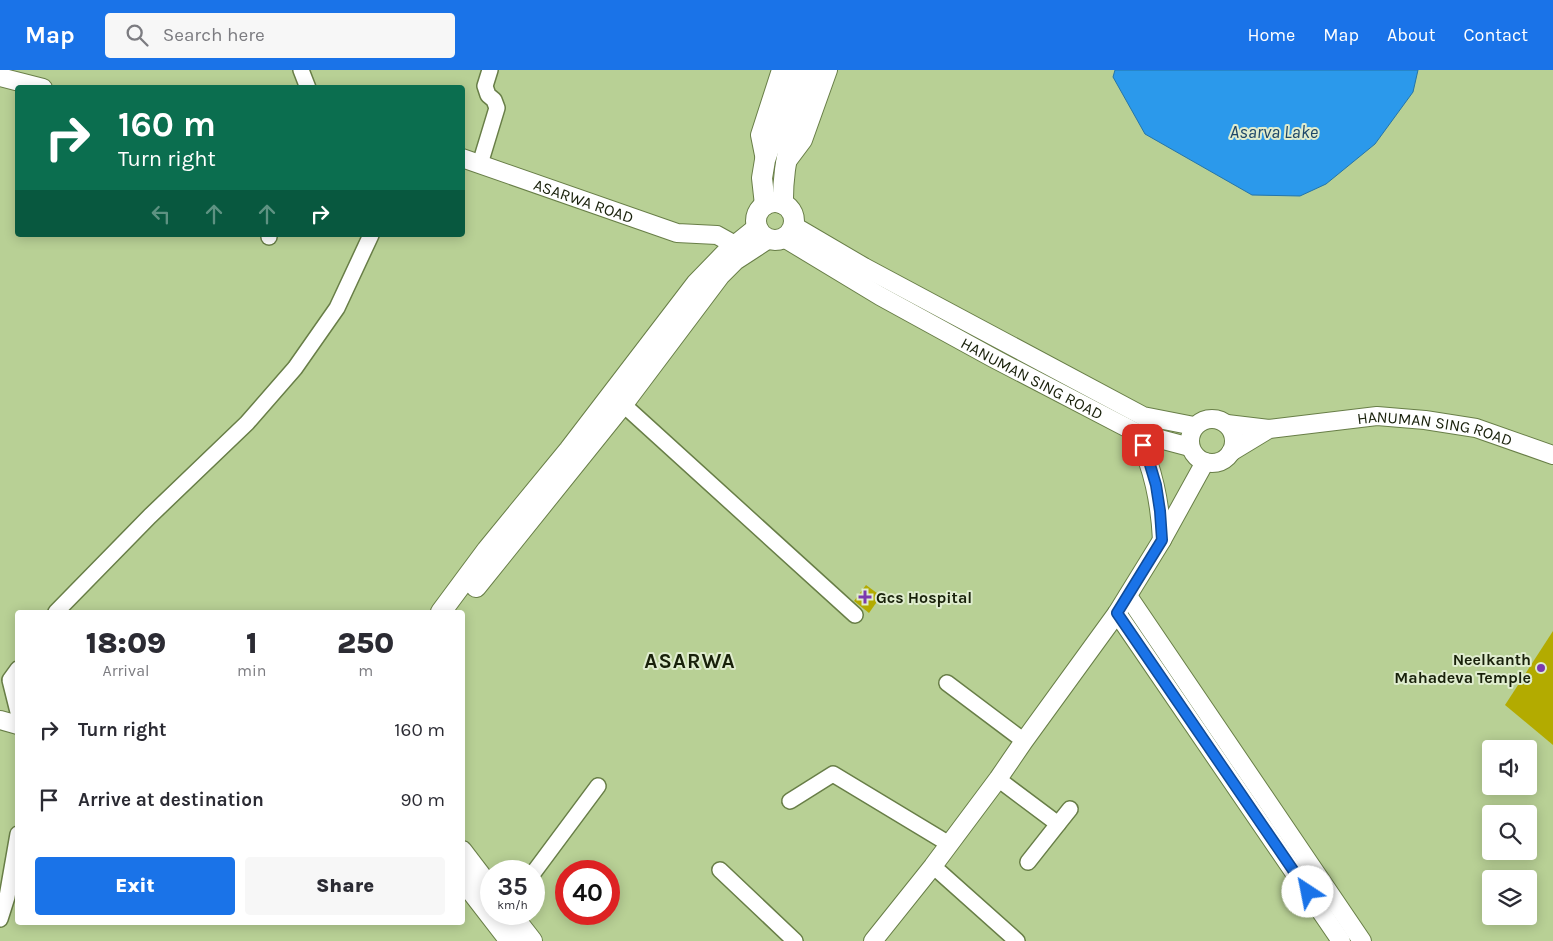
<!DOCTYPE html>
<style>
body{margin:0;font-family:Karla,sans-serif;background:#f7f7f7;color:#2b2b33;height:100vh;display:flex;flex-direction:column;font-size:19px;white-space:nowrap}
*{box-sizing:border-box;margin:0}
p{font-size:16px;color:#7c7c81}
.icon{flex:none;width:28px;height:28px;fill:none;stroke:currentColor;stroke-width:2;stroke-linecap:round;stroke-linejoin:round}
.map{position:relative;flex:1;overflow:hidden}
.panel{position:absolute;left:15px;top:540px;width:450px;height:315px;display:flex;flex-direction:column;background:#fff;border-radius:5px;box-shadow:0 2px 12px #0003}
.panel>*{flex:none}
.guide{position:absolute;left:15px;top:15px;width:450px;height:152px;border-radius:5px;box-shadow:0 2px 12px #0003;background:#0b6e4f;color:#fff;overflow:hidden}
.fabs{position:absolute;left:1482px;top:670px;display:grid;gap:10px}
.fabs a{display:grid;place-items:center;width:55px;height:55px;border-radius:5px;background:#fff;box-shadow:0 2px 12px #0003;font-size:25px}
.speed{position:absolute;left:480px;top:790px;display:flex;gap:10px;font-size:25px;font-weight:700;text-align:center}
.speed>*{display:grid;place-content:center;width:65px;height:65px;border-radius:50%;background:#fff;box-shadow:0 2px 12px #0003;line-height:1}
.speed small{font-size:12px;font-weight:400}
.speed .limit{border:8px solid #d22;background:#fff;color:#111}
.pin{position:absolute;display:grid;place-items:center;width:42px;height:42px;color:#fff;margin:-21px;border-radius:10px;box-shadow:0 2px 8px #0006}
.me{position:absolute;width:55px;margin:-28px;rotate:326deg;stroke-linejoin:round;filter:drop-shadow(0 0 4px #0008)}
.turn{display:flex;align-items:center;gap:18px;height:105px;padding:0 20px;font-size:22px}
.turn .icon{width:65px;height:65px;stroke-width:2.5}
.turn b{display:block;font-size:35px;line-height:42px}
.lanes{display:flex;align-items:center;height:48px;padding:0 20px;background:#0003;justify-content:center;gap:25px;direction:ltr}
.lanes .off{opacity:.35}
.eta{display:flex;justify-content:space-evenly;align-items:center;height:85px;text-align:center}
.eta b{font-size:30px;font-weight:800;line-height:35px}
.button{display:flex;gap:10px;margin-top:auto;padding:10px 20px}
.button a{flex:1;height:58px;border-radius:5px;background:#1a73e8;color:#fff;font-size:20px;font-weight:800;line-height:58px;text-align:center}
.button a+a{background:#f7f7f7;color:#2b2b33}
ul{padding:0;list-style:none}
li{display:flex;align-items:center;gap:15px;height:70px;padding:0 20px}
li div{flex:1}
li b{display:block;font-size:19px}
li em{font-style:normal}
header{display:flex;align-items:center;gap:30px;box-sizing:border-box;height:70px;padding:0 25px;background:#1a73e8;color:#fff}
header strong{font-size:24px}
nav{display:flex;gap:28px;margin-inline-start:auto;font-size:18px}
.search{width:350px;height:45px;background:#f7f7f7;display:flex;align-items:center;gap:12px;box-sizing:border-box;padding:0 18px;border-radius:5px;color:#7c7c81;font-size:19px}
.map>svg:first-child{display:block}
</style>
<header>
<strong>Map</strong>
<div class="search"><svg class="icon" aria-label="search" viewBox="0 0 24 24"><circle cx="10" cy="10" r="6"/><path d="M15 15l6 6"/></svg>Search here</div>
<nav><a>Home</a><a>Map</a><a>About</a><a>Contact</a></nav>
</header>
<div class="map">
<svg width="1553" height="871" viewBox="0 0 1553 871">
<rect width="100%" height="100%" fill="#b8d095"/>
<path fill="#2b99eb" stroke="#2575a8" d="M1115,0H1418L1413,22L1375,74L1326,114L1300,126L1252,125L1145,64L1113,7Z"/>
<g fill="#b3ab00">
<path d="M866,515L881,526L869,543L854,531Z"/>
<path d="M1553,561V675L1505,635Z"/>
</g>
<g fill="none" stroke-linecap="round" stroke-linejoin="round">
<defs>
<g id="minor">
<path d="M301,0L308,18"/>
<path d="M480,94L497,38L494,30L488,25L485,16L490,0"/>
<path d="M269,167V165"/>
<path d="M615,327L855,545"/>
<path d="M56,542L150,446L247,353L295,298L337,238L371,165"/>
<path d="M18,599L10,610L18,642"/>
<path d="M947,613L1024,671"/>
<path d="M998,709L1058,754L1028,792"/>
<path d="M790,731L833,704L949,774"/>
<path d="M1058,754L1070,739"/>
<path d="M933,796L1017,871"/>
<path d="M720,800L795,871"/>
<path d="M534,802L598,716"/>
<path d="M0,849L7,827L18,764"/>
</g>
<g id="tertiary">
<path d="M0,7L43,18"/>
<path id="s1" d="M462,88L677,163L717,165L735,175L745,183"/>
<path d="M765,90L760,65L781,0"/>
<path d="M785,94L803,70L828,0"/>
<path d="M794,156L864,197L1143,346L1194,356"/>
<path id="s2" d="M784,168L880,226L993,288L1137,363L1190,377"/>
<circle cx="1212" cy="371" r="22"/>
<path d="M1227,354L1269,359"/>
<path d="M1137,363C1153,399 1160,431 1162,470"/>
<path id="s3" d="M1231,382L1269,359L1377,346L1425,350L1476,358L1553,385"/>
<path d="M1128,526L1362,871"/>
<path d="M1117,543L1341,871"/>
<path d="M0,650L18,655"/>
<path d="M873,871L933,796L998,709L1024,671L1117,543L1162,470L1205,392"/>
</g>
<g id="secondary">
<circle cx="775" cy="151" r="19"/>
<path d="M783,134C782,87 797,44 812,0"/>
<path d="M765,135L762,108L765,90L796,0"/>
<path d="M476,517L623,334L720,205L735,190L767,169"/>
<path d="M441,542L487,480L569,380L696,214L726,183L757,158"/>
<path d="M462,781L491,819"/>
<path d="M462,809L510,871"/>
<path d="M511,844L532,871"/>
</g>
</defs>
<use href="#minor" stroke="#687e47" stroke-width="18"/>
<use href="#tertiary" stroke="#687e47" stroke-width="20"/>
<use href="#secondary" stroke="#687e47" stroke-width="22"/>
<use href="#minor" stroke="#fff" stroke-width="15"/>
<use href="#tertiary" stroke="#fff" stroke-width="18"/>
<use href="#secondary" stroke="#fff" stroke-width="20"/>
</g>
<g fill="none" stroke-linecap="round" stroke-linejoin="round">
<defs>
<path id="route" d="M1143,375L1148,388L1156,415L1160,441L1162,470L1117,543L1308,822"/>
</defs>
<use href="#route" stroke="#114b97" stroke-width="12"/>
<use href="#route" stroke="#1a73e8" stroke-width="9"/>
</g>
<g fill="#7b3aaf" stroke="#dfecce" stroke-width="2">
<path d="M862.5 519.5h5v5h5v5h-5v5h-5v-5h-5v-5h5z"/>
<circle cx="1541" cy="598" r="5"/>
</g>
<g text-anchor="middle" stroke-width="4" stroke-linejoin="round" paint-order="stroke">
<g font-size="16" fill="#18200a" stroke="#dfecce">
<text dy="6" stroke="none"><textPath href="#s1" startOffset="129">ASARWA ROAD</textPath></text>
<text dy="6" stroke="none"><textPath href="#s2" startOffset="285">HANUMAN SING ROAD</textPath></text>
<text dy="6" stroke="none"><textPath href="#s3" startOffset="212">HANUMAN SING ROAD</textPath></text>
</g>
<g font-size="16" font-weight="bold" fill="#18200a" stroke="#dfecce" text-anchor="start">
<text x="876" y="533">Gcs Hospital</text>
<text x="1531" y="595" text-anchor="end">Neelkanth<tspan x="1531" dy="18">Mahadeva Temple</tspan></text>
</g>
<g font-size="18" font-style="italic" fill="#1d4668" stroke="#dfecce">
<text x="1274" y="68">Asarva Lake</text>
</g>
<g font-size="21" font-weight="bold" letter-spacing="1" fill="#18200a" stroke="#dfecce">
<text x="690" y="598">ASARWA</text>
</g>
</g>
</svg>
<div class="fabs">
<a><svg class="icon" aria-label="sound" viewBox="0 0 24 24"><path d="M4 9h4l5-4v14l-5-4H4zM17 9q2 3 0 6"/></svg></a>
<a><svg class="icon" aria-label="search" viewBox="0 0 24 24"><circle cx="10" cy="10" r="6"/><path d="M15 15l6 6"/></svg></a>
<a><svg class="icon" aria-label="layers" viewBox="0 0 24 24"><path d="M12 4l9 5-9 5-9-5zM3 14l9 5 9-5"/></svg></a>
</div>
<div class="speed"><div>35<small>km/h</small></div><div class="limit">40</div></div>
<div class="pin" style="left:1143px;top:375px;background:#d93025"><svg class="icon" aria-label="arrive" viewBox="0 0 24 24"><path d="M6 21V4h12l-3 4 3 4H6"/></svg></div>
<svg class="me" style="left:1308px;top:822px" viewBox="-20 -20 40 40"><circle r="19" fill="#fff"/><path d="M0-13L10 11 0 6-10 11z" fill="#1a73e8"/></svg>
<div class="guide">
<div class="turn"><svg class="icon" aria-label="right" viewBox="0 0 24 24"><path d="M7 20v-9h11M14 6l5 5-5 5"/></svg><div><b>160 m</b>Turn right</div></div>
<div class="lanes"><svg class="icon off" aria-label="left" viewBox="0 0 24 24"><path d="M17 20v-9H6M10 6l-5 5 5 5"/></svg><svg class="icon off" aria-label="ahead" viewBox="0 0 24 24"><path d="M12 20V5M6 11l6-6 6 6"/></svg><svg class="icon off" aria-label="ahead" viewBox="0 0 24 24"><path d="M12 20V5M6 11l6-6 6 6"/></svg><svg class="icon" aria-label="right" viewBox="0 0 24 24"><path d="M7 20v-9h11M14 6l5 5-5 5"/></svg></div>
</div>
<section class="panel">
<div class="eta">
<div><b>18:09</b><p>Arrival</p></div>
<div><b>1</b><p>min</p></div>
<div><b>250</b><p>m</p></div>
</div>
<ul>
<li><svg class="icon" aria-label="right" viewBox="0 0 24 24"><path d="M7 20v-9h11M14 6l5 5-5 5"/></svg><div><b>Turn right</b></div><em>160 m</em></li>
<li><svg class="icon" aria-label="arrive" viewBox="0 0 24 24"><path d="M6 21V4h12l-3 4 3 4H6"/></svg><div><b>Arrive at destination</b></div><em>90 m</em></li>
</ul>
<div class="button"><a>Exit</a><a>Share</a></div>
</section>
</div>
